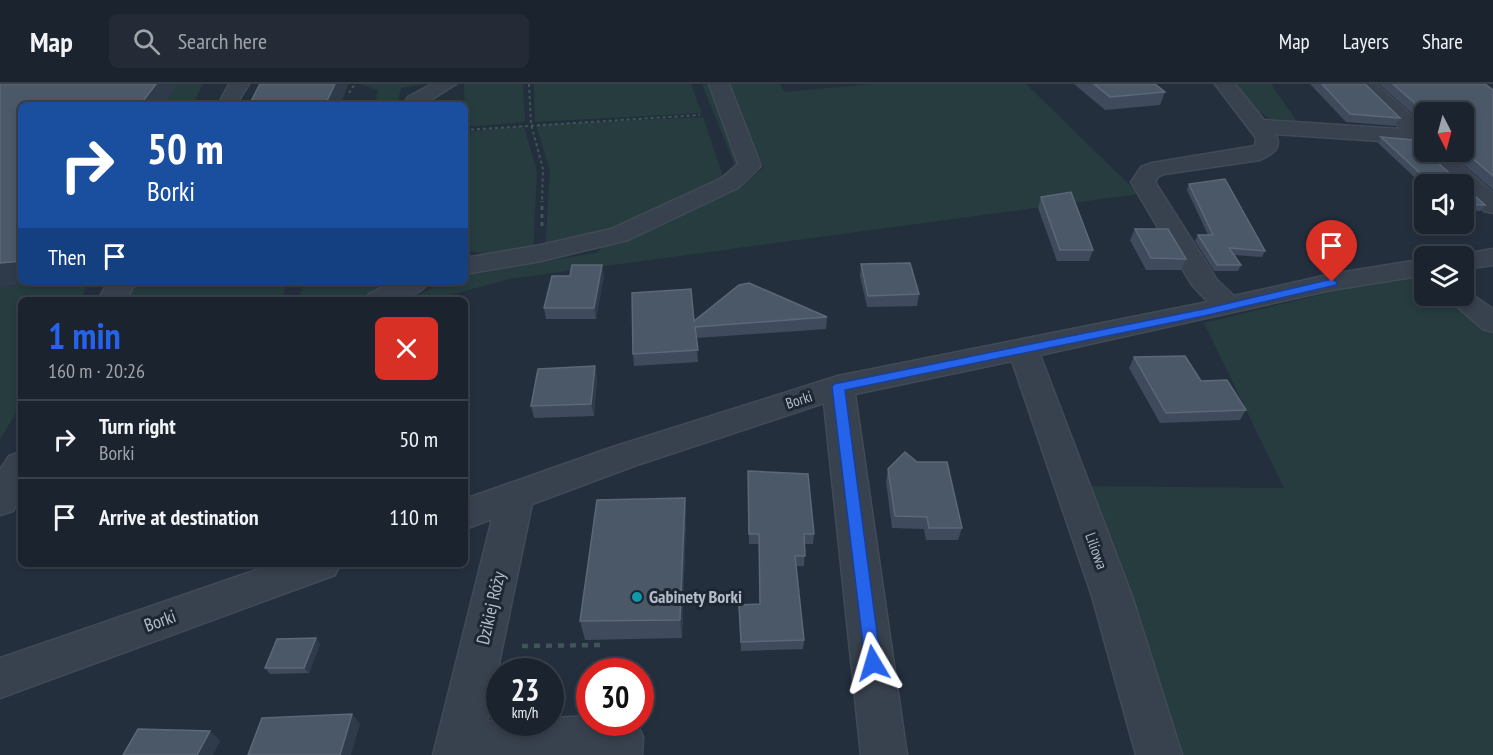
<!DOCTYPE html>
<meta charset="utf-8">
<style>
body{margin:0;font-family:"PT Sans Narrow",sans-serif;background:#242b36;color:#f1f3f6;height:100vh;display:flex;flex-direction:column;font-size:22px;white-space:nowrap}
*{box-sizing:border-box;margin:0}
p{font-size:20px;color:#a0a4aa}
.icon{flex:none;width:33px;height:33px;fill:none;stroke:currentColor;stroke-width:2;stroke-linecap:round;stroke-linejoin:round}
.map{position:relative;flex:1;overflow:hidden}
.sheet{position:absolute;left:18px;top:213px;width:450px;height:270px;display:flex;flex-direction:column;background:#1b232e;border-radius:9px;box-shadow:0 3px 9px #0003,0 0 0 2px #39404a}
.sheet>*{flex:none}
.hud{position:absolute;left:18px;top:18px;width:450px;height:183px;border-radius:9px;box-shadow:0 3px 9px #0003,0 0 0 2px #39404a;background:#1a4fa0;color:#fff;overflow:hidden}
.needle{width:39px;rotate:174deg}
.controls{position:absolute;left:1414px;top:18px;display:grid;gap:12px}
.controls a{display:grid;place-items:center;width:60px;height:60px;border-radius:9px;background:#1b232e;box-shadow:0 3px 9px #0003,0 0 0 2px #39404a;font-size:30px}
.speed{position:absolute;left:486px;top:574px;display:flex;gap:12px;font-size:30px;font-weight:700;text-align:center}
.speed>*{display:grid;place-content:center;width:78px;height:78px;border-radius:50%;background:#1b232e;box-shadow:0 3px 9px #0003,0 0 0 2px #39404a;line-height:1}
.speed small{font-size:15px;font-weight:400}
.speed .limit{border:9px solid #d22;background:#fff;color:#111}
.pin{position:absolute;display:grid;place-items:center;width:51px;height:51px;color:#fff;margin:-62px -26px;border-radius:50% 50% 50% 0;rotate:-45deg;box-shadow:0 0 6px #0007}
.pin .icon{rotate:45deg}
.me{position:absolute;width:66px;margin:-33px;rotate:353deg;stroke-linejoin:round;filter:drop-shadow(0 0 4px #0008)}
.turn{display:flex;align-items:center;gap:21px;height:126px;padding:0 30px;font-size:27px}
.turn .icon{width:78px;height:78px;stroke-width:2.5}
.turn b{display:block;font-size:42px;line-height:51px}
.then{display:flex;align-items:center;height:57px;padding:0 30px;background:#0003;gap:12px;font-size:22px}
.round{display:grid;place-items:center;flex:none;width:63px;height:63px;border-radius:9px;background:#242b36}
.overview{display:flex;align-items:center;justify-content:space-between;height:102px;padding:0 30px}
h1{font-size:36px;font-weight:600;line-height:45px;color:#2563eb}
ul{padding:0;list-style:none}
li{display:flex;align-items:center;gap:18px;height:78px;padding:0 30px;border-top:2px solid #39404a}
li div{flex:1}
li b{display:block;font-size:22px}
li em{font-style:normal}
header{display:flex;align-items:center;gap:36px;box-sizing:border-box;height:84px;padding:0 30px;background:#1b232e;border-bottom:2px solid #39404a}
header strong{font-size:28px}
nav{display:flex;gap:33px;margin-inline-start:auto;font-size:21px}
.search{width:420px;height:54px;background:#242b36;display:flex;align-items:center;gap:15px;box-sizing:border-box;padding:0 21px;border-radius:9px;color:#a0a4aa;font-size:22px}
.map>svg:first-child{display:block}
</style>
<header>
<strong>Map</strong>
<div class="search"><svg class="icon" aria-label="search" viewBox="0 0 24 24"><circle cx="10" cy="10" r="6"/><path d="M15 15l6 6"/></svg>Search here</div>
<nav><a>Map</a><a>Layers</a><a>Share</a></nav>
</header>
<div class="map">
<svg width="1493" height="671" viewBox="0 0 1493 671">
<rect width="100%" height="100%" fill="#242f3e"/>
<g fill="#263c3f">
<path d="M178,0H203L192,21H164Z"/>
<path d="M360,0H426L401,4L397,21H375L378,6Z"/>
<path d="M464,0H523L525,38L465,43Z"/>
<path d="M534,0H691L702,29L535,38Z"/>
<path d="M702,0H711L741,75L737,87Z"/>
<path d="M728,0H780L785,8L871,0H1026L1139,110L509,195L432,216H408L445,198H465V191L475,188L596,169L603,163C650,144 729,117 764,83L727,4Z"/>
<path d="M1234,0H1271L1300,42C1263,38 1257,27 1234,0Z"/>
<path d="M703,33L724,96L597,157L545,166L550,87L536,41Z"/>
<path d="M524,42L537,88L533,168L498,172L465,166V48Z"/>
<path d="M1421,192L1425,195V212H1447L1493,248V671H1177L1082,402L1284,404L1204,239L1336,207Z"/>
<path d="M41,198H88L81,216H21V320L0,356V203Z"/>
<path d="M128,198H287L281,216H116Z"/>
<path d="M304,198H397L359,216H298Z"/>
</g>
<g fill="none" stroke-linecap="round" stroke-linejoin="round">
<defs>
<g id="minor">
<path d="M229,0H249L236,21H218Z"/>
<path d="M432,0H456L423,21H403L408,13Z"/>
<path d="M709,0H729L761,82L738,104L628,156L541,177L465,190V174L541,161L611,145L722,94L738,80Z"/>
<path d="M1215,0H1235L1264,36L1401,45L1355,0H1376L1423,42L1425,46V68H1446L1493,109V129L1484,127L1464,108V100H1455L1425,73L1423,67L1411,59L1275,50C1284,64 1271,71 1260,76L1164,90L1158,93L1155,98L1217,196L1234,212L1332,190L1425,175V191L1332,206L1040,271L1132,512L1182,671H1136L1092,512L1012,277L855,310L907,671H861L824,319L634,382L532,420L487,637L550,639V634L590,632V639H637L643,653L642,671H433L492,435L465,445V415L610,364L838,292L1208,218L1192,201L1131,98L1141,83L1152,79L1255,62L1256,54Z"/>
<path d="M1493,165V181L1464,185V172H1454Z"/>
<path d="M108,198H136L126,216H98Z"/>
<path d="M393,198H429C414,219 387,216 365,216L369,210Z"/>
<path d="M1464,205L1493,225V248L1483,245L1445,212H1464Z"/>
<path d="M21,368V412L13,427L0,431V386L9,372Z"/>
<path d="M274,480H340L335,491L0,614V574Z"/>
</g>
</defs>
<use href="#minor" stroke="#414a57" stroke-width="3"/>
<g stroke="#3f5557" stroke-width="2" stroke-dasharray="3 3" stroke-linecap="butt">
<path d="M529,0L531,40L543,85L542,118"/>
<path d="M349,9L355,0"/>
<path d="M465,46L700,31"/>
</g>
<path stroke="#3f5557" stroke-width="3" stroke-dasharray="4 4" stroke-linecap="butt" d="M542,142V117"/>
<path stroke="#3f5557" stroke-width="4.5" stroke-dasharray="6 6" stroke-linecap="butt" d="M522,562L602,561"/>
<use href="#minor" fill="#38414e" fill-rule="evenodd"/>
</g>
<g fill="#3f4b5c">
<path d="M1074,0H1155L1165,8L1160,21L1105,26Z"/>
<path d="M1310,0H1365L1400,34L1395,42L1346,38Z"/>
<path d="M1379,0H1485L1493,6V106L1449,68H1464L1425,28V41Z"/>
<path d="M1381,53L1414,56L1425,63V68H1426L1457,96H1466V104L1485,121L1480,127L1464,126V100H1425V103L1378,59Z"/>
<path d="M1189,100L1265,167L1262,173L1234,171L1241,181L1238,187H1214L1195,157L1198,151H1208L1187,106Z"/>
<path d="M1041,113L1093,166L1089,177H1057L1038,124Z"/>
<path d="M1135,145L1186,175L1181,186H1146L1130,156Z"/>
<path d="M861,180L919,210L917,222L867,223L860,192Z"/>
<path d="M604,191L596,235H546L544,224L570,192Z"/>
<path d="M827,233L826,245L696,254L698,278L634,282L633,270L694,237Z"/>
<path d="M1134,273L1201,297L1246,326L1240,336L1160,339L1129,284Z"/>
<path d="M595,282L597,294L594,332L534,334L531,322Z"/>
<path d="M888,385L962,444L958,456H926L924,445L892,444L886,397Z"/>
<path d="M748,387L814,450L813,460H805L804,482H796L804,556L803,565L741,567L739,521L760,520L759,460H749Z"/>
<path d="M685,414L686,434L682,554L585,556L580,537Z"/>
<path d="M320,560L309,589L270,590L265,584Z"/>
</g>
<g fill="#2f3b4b">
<path d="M156,0H178L164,21H140Z"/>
<path d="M335,0H348L341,21H325Z"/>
<path d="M21,177V198H41L0,203V179Z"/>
<path d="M602,181L604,191L596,235L594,224Z"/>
<path d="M595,282L597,294L594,332L591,320Z"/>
<path d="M685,414L686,434L682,554L680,536Z"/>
<path d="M316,554L320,560L309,589L304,584Z"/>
<path d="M352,630L360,640L351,671H340Z"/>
<path d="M210,647L220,657L213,671H197Z"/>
</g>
<g fill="#4b5868" stroke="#5c6777" stroke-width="1.5">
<path d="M0,0H156L140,21H21V177L0,179Z"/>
<path d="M260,0H335L325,21H249Z"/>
<path d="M1094,0H1155L1165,8L1110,13Z"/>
<path d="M1322,0H1365L1400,34L1350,30Z"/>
<path d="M1393,0H1485L1493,6V92L1464,67V28H1425Z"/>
<path d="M1381,53L1414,56L1425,63V68H1426L1457,96H1466V104L1485,121L1464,120V100H1432Z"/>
<path d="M1225,95L1265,167L1229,164L1241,181H1217L1198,151H1213L1189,100Z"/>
<path d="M1071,108L1093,166H1060L1041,113Z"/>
<path d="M1135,145H1168L1186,175L1151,174Z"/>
<path d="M910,179L919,210L868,212L861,180Z"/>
<path d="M572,181H602L594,224H544L552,192H570Z"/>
<path d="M749,199L827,233L695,243L698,266L633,270L632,209L691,205L694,237L739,201Z"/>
<path d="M1185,272L1201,297L1227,296L1246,326L1166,329L1134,273Z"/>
<path d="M595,282L591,320L531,322L538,285Z"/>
<path d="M905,368L917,378H947L962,444H929L927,433L895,432L888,385Z"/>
<path d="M748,387L808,390L814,450H804L805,472H795L804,556L741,558L739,521L760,520L759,450H749Z"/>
<path d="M685,414L680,536L580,537L597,416Z"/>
<path d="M316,554L304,584H265L277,555Z"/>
<path d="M352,630L340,671H248L262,634Z"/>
<path d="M138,645L210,647L197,671H123Z"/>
</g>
<path fill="#2563eb" stroke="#184099" stroke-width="1.5" d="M1332,195L1337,198L1336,201L1204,232L845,306L881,579L879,585L873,587L866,585L832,303L834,300L1204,225Z"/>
<circle fill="#0f9aa8" stroke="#1d2633" stroke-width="2" cx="637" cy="513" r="6"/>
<g text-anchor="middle" stroke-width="6" stroke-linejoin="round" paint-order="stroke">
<g font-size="15" fill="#b4bcc9" stroke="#1d2633">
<text transform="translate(799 316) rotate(-18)" y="5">Borki</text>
<text transform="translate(1096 467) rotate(70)" y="5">Liliowa</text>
</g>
<g font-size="18" font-weight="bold" fill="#b4bcc9" stroke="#1d2633" text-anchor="start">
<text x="649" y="519">Gabinety Borki</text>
</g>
<g font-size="18" fill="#b4bcc9" stroke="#1d2633">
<text transform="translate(491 524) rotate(-77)" y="6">Dzikiej Róży</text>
<text transform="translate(160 537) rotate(-20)" y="6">Borki</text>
</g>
</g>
</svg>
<div class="controls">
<a><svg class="needle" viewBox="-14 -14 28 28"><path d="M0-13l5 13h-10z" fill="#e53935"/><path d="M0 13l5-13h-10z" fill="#a0a4aa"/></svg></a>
<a><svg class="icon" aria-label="sound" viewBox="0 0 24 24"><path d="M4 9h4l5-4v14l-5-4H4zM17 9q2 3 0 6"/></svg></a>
<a><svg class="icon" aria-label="layers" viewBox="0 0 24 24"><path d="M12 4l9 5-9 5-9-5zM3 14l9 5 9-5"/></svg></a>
</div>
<div class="speed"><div>23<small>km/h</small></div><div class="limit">30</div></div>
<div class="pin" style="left:1332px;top:198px;background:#d93025"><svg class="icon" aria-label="arrive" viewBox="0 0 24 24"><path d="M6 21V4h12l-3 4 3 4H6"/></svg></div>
<svg class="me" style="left:873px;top:579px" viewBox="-20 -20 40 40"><path d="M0-17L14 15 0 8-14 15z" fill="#2563eb" stroke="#fff" stroke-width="4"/></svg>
<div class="hud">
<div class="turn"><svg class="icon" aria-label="right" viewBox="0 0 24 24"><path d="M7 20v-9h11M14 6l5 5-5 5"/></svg><div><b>50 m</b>Borki</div></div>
<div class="then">Then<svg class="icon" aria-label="arrive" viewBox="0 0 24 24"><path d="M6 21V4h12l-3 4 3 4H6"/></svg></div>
</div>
<section class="sheet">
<div class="overview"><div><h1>1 min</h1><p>160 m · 20:26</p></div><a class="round" style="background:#d93025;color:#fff"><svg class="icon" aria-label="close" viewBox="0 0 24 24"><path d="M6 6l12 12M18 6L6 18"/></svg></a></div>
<ul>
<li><svg class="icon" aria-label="right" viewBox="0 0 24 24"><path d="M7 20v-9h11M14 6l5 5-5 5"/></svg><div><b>Turn right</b><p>Borki</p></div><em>50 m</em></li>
<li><svg class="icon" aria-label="arrive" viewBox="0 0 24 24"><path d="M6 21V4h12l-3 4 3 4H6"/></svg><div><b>Arrive at destination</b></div><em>110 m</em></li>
</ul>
</section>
</div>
